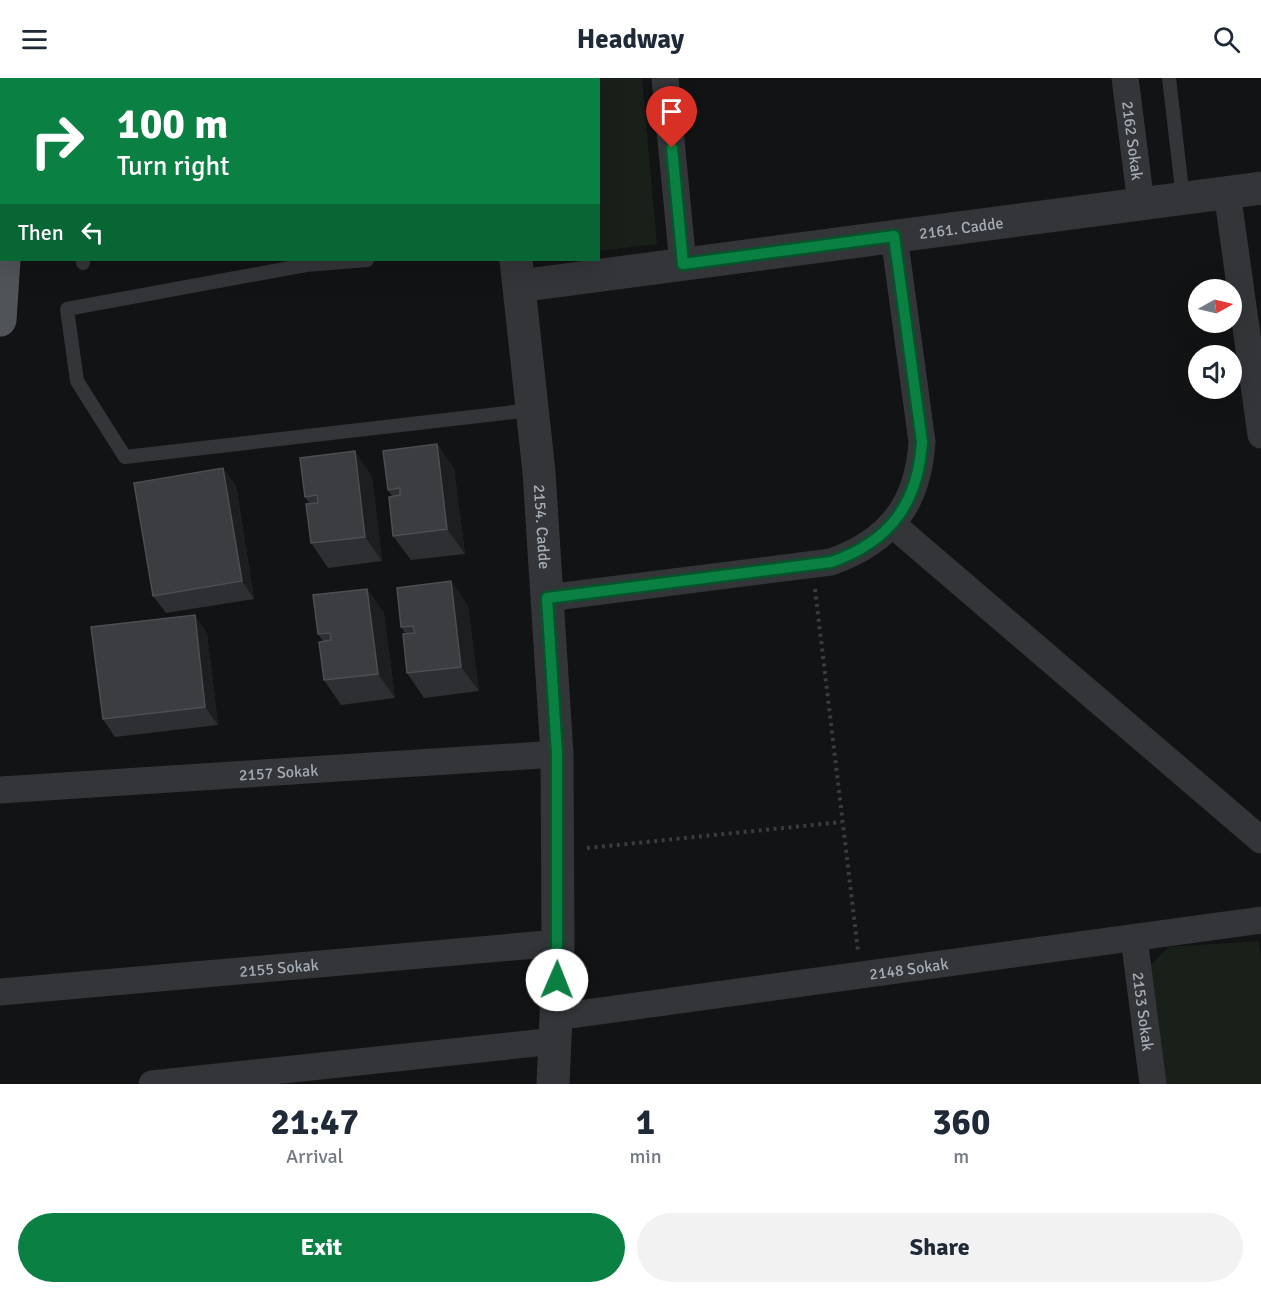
<!DOCTYPE html>
<style>
body{margin:0;font-family:Signika,sans-serif;background:#f2f2f3;color:#1f2937;height:100vh;display:flex;flex-direction:column;font-size:22px;white-space:nowrap}
*{box-sizing:border-box;margin:0}
p{font-size:20px;color:#747a83}
.icon{flex:none;width:33px;height:33px;fill:none;stroke:currentColor;stroke-width:2;stroke-linecap:round;stroke-linejoin:round}
.map{position:relative;height:1006px;overflow:hidden}
.side{display:flex;flex-direction:column;background:#fff;flex:1}
.side>*{flex:none}
.hud{position:absolute;left:0px;top:0px;width:600px;height:183px;box-shadow:0 6px 24px #0002;background:#0b8043;color:#fff;overflow:hidden}
.needle{width:39px;rotate:82deg}
.controls{position:absolute;left:1188px;top:201px;display:grid;gap:12px}
.controls a{display:grid;place-items:center;width:54px;height:54px;border-radius:50%;background:#fff;box-shadow:0 6px 24px #0002;font-size:30px}
.pin{position:absolute;display:grid;place-items:center;width:51px;height:51px;color:#fff;margin:-62px -26px;border-radius:50% 50% 50% 0;rotate:-45deg;box-shadow:0 0 6px #0007}
.pin .icon{rotate:45deg}
.me{position:absolute;width:66px;margin:-33px;rotate:1deg;stroke-linejoin:round;filter:drop-shadow(0 0 4px #0008)}
.turn{display:flex;align-items:center;gap:21px;height:126px;padding:0 18px;font-size:27px}
.turn .icon{width:78px;height:78px;stroke-width:2.5}
.turn b{display:block;font-size:42px;line-height:51px}
.then{display:flex;align-items:center;height:57px;padding:0 18px;background:#0003;gap:12px;font-size:22px}
.eta{display:flex;justify-content:space-evenly;align-items:center;height:102px;text-align:center}
.eta b{font-size:36px;font-weight:700;line-height:42px}
.cta{display:flex;gap:12px;margin-top:auto;padding:12px 18px}
.cta a{flex:1;height:69px;border-radius:36px;background:#0b8043;color:#fff;font-size:24px;font-weight:700;line-height:69px;text-align:center}
.cta a+a{background:#f2f2f3;color:#1f2937}
header{display:flex;justify-content:space-between;align-items:center;height:78px;padding:0 18px;background:#fff;font-size:27px;font-weight:700}
.map>svg:first-child{display:block}
</style>
<header><svg class="icon" aria-label="menu" viewBox="0 0 24 24"><path d="M4 6h16M4 12h16M4 18h16"/></svg>Headway<svg class="icon" aria-label="search" viewBox="0 0 24 24"><circle cx="10" cy="10" r="6"/><path d="M15 15l6 6"/></svg></header>
<div class="map">
<svg width="1261" height="1006" viewBox="0 0 1261 1006">
<rect width="100%" height="100%" fill="#121314"/>
<g fill="#191f19">
<path d="M513,0H642L657,166L599,173L598,2H514Z"/>
<path d="M1259,863L1261,878V1006H1161L1146,892L1168,869Z"/>
</g>
<g fill="none" stroke-linecap="round" stroke-linejoin="round">
<g stroke="#3a3c40" stroke-width="4" stroke-dasharray="3 4.5" stroke-linecap="butt">
<path d="M815,511L858,873"/>
<path d="M587,770L842,744"/>
</g>
<g stroke="#333539" stroke-width="14">
<path d="M1169,0L1183,120"/>
<path d="M95,2V0"/>
<path d="M367,182L306,187L67,231L77,303L125,379L531,332"/>
<path d="M83,185V182"/>
</g>
<g stroke="#333539" stroke-width="27">
<path d="M665,0L683,186"/>
<path id="s1" d="M1125,0L1141,126"/>
<path d="M1227,114L1261,357"/>
<path d="M892,446L1261,762"/>
<path d="M547,520L831,484C890,463 918,426 922,364L894,158"/>
<path id="s2" d="M0,712L557,676"/>
<path id="s3" d="M1134,860L1153,1006"/>
<path id="s4" d="M0,914L558,865"/>
<path id="s5" d="M556,939L1261,842"/>
<path d="M152,1006L555,963"/>
</g>
<g stroke="#333539" stroke-width="33">
<path d="M497,0V2"/>
<path id="s6" d="M516,182L539,394L557,676L558,865L556,939L553,1006"/>
<path id="s7" d="M519,208L1261,110"/>
</g>
<g stroke="#505358" stroke-width="33">
<path d="M15,2V0"/>
<path d="M0,242L4,182"/>
</g>
</g>
<g fill="#2e2f32">
<path d="M437,366L454,391L465,476L411,482L393,458L392,418L388,412Z"/>
<path d="M372,398L382,483L328,490L311,465L310,426L305,419Z"/>
<path d="M236,407L254,521L166,535L153,518Z"/>
<path d="M451,503L468,528L479,613L424,620L407,595L406,556L401,549Z"/>
<path d="M367,511L384,535L395,620L341,627L324,602L323,563L318,556Z"/>
<path d="M207,555L218,647L115,659L103,641Z"/>
</g>
<g fill="#1d1e20">
<path d="M437,366L454,391L465,476L447,451Z"/>
<path d="M355,373L372,398L382,483L365,459Z"/>
<path d="M223,390L236,407L254,521L242,503Z"/>
<path d="M451,503L468,528L479,613L461,589Z"/>
<path d="M367,511L384,535L395,620L378,596Z"/>
<path d="M195,537L207,555L218,647L205,629Z"/>
</g>
<g fill="#3b3d40" stroke="#4b4e52" stroke-width="1.5">
<path d="M437,366L447,451L393,458L389,419L400,417V410L388,412L383,373Z"/>
<path d="M355,373L365,459L311,465L306,426L318,425L317,417L305,419L300,380Z"/>
<path d="M223,390L242,503L153,518L134,405Z"/>
<path d="M451,503L461,589L407,595L403,556L415,555L413,548L401,549L397,510Z"/>
<path d="M367,511L378,596L324,602L319,564L331,562L330,555L318,556L313,517Z"/>
<path d="M195,537L205,629L103,641L91,549Z"/>
</g>
<g fill="none" stroke-linecap="round" stroke-linejoin="round">
<defs>
<path id="route" d="M557,902V676L547,520L831,484C890,464 918,425 922,364L894,158L683,186L672,70"/>
</defs>
<use href="#route" stroke="#07532c" stroke-width="15"/>
<use href="#route" stroke="#0b8043" stroke-width="10"/>
</g>
<g text-anchor="middle" stroke-width="6" stroke-linejoin="round" paint-order="stroke">
<g font-size="16" fill="#a4acb5" stroke="#0d0e0f">
<text dy="6" stroke="none"><textPath href="#s1" startOffset="63">2162 Sokak</textPath></text>
<text dy="6" stroke="none"><textPath href="#s7" startOffset="446">2161. Cadde</textPath></text>
<text dy="6" stroke="none"><textPath href="#s6" startOffset="268">2154. Cadde</textPath></text>
<text dy="6" stroke="none"><textPath href="#s2" startOffset="279">2157 Sokak</textPath></text>
<text dy="6" stroke="none"><textPath href="#s4" startOffset="280">2155 Sokak</textPath></text>
<text dy="6" stroke="none"><textPath href="#s5" startOffset="356">2148 Sokak</textPath></text>
<text dy="6" stroke="none"><textPath href="#s3" startOffset="74">2153 Sokak</textPath></text>
</g>
</g>
</svg>
<div class="controls">
<a><svg class="needle" viewBox="-14 -14 28 28"><path d="M0-13l5 13h-10z" fill="#e53935"/><path d="M0 13l5-13h-10z" fill="#747a83"/></svg></a>
<a><svg class="icon" aria-label="sound" viewBox="0 0 24 24"><path d="M4 9h4l5-4v14l-5-4H4zM17 9q2 3 0 6"/></svg></a>
</div>
<div class="pin" style="left:672px;top:70px;background:#d93025"><svg class="icon" aria-label="arrive" viewBox="0 0 24 24"><path d="M6 21V4h12l-3 4 3 4H6"/></svg></div>
<svg class="me" style="left:557px;top:902px" viewBox="-20 -20 40 40"><circle r="19" fill="#fff"/><path d="M0-13L10 11 0 6-10 11z" fill="#0b8043"/></svg>
<div class="hud">
<div class="turn"><svg class="icon" aria-label="right" viewBox="0 0 24 24"><path d="M7 20v-9h11M14 6l5 5-5 5"/></svg><div><b>100 m</b>Turn right</div></div>
<div class="then">Then<svg class="icon" aria-label="left" viewBox="0 0 24 24"><path d="M17 20v-9H6M10 6l-5 5 5 5"/></svg></div>
</div>
</div>
<section class="side">
<div class="eta">
<div><b>21:47</b><p>Arrival</p></div>
<div><b>1</b><p>min</p></div>
<div><b>360</b><p>m</p></div>
</div>
<div class="cta"><a>Exit</a><a>Share</a></div>
</section>
